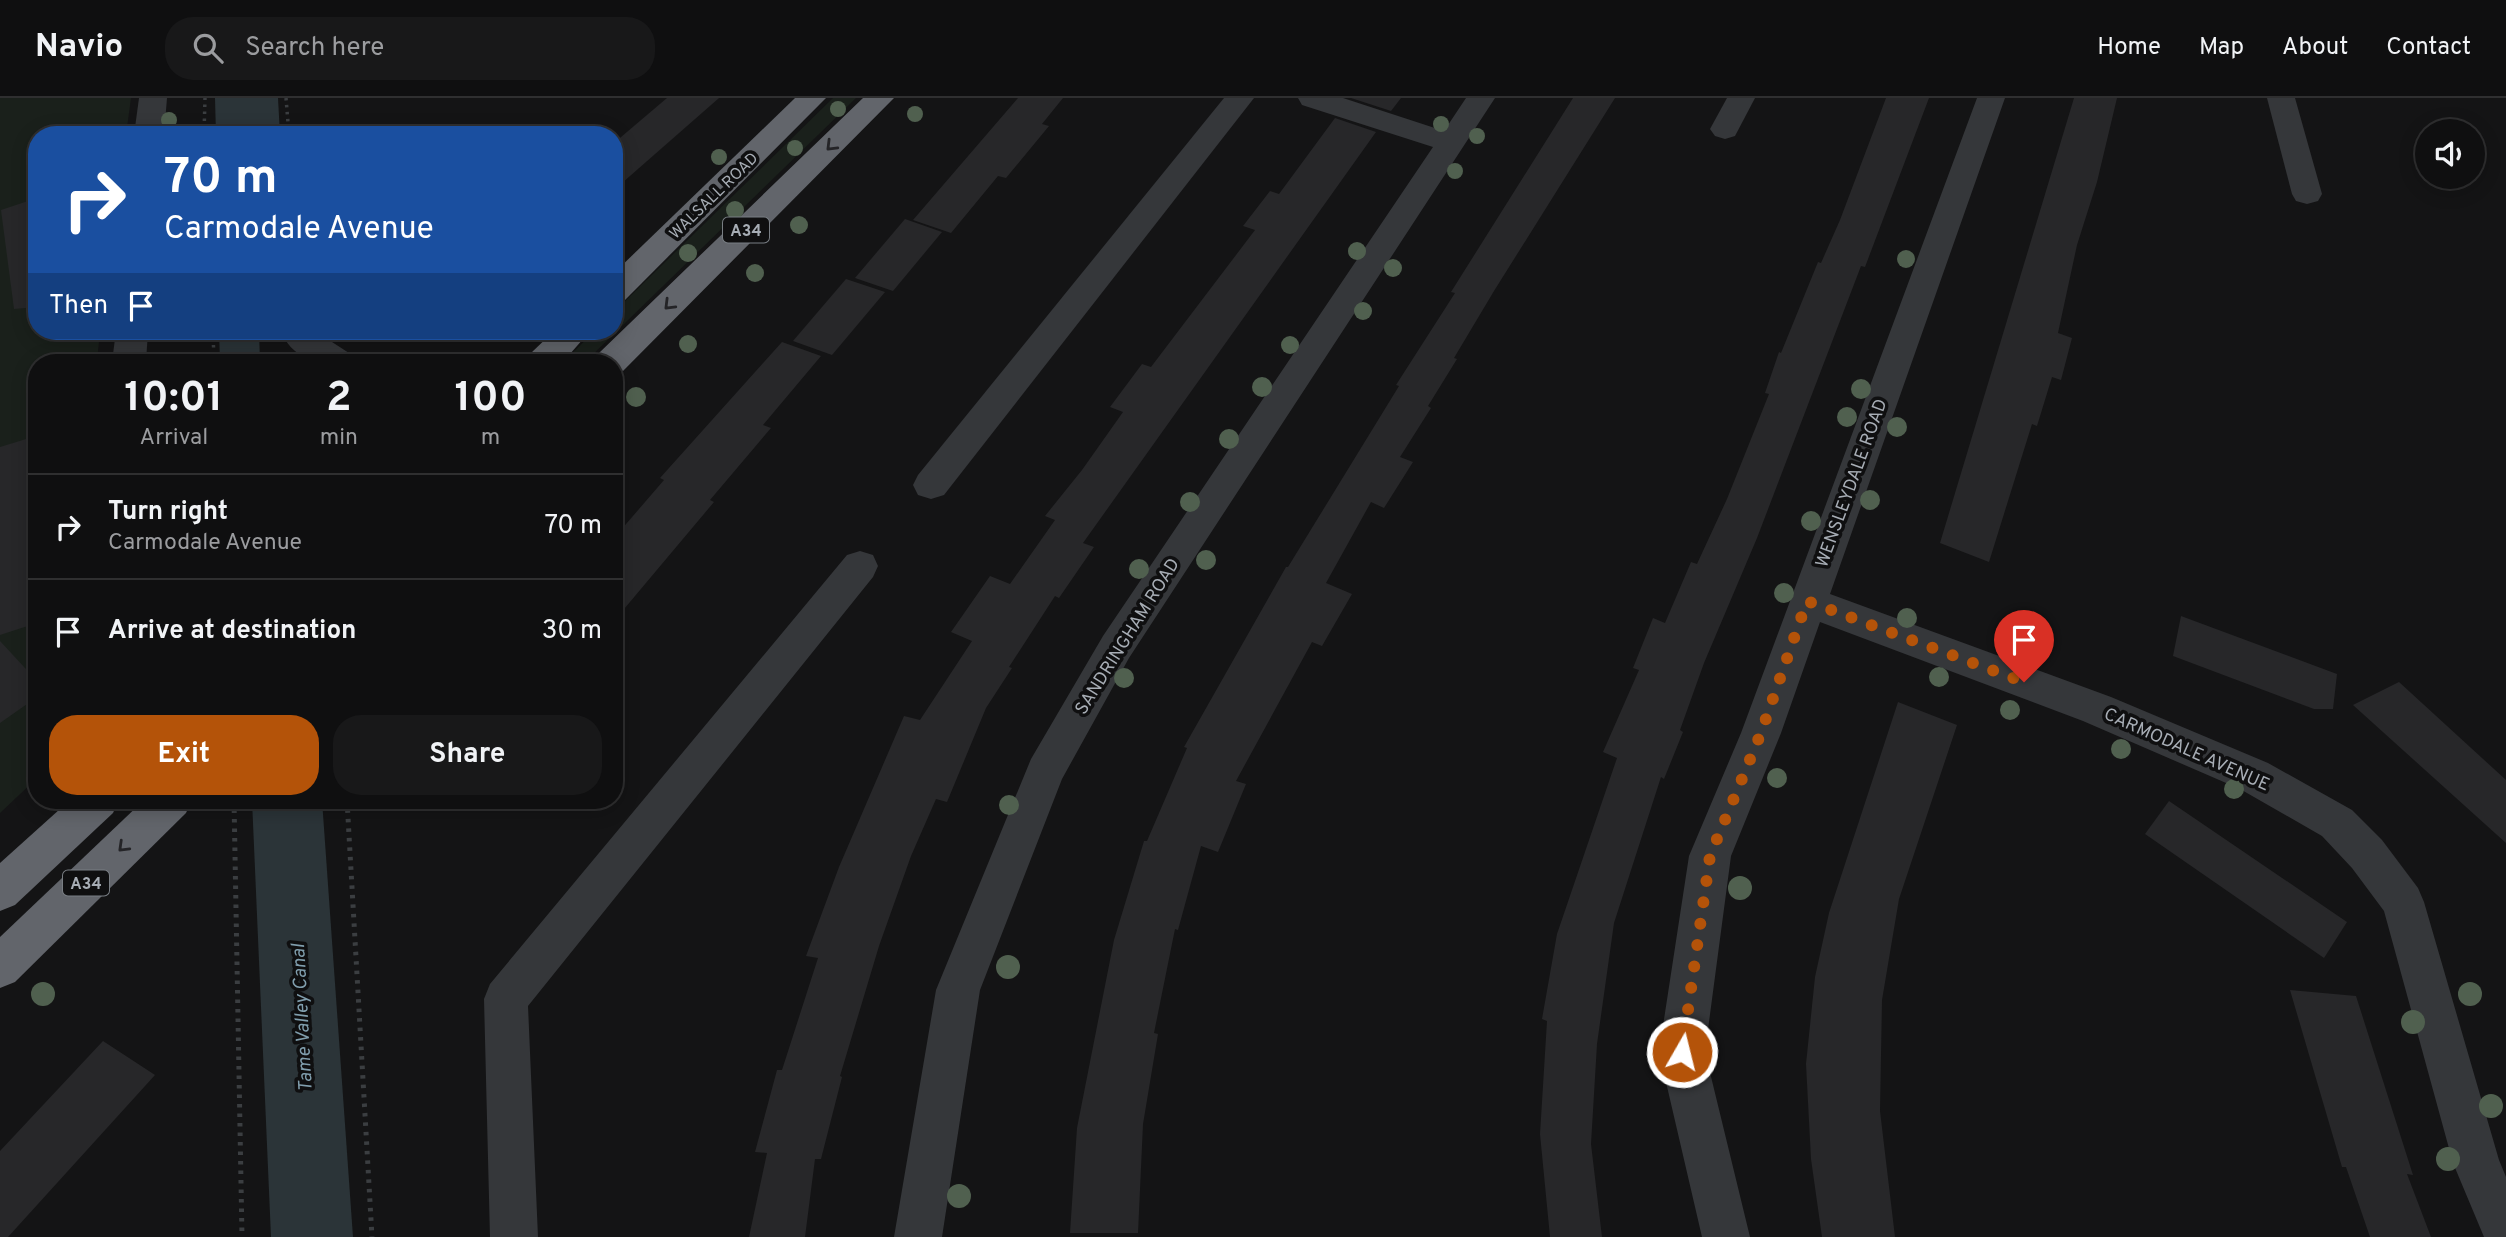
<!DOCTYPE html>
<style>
body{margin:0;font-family:Overpass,sans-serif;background:#181819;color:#f1f3f6;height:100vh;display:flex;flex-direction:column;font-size:26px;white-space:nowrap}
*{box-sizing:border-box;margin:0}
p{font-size:23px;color:#9b9c9f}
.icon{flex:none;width:38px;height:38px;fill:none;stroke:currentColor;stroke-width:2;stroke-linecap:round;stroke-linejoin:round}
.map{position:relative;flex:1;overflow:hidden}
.side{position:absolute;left:28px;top:256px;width:595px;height:455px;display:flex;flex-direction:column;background:#0f0f10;border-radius:28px;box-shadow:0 4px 18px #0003,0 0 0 2px #2f2f30}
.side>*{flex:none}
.guide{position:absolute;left:28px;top:28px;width:595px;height:214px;border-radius:28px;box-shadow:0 4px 18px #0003,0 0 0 2px #2f2f30;background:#1a4fa0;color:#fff;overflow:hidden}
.controls{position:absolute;left:2415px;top:21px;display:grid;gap:14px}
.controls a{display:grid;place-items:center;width:70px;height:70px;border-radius:50%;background:#0f0f10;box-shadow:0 4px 18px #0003,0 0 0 2px #2f2f30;font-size:35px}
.pin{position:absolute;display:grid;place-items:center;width:60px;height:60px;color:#fff;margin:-72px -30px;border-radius:50% 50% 50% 0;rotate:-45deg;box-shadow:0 0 7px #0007}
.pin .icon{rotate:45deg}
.me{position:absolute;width:77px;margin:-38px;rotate:8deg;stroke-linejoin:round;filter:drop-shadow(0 0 5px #0008)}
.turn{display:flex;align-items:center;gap:24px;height:147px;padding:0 21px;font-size:32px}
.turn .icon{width:91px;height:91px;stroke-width:2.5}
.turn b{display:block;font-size:49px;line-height:60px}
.then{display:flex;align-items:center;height:66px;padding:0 21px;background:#0003;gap:14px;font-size:26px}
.eta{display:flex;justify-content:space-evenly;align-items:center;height:119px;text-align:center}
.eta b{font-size:42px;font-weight:700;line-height:49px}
.action{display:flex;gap:14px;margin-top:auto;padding:14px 21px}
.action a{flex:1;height:80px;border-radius:28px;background:#b45309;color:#fff;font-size:28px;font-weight:700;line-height:80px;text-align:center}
.action a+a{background:#181819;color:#f1f3f6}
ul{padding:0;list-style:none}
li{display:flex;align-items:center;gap:21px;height:105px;padding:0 21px;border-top:2px solid #2f2f30}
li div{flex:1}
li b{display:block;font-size:26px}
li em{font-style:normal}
header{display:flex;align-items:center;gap:42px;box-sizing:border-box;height:98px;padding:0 35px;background:#0f0f10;border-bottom:2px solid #2f2f30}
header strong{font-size:33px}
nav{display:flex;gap:38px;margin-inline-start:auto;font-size:24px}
.search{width:490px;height:63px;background:#181819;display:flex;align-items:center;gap:18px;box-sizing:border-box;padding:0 24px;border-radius:28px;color:#9b9c9f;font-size:26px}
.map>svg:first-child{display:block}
</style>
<header>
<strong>Navio</strong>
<div class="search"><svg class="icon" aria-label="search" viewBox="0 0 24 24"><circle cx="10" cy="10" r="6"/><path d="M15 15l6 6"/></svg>Search here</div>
<nav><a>Home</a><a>Map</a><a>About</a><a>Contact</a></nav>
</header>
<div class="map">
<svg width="2506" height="1139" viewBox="0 0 2506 1139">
<rect width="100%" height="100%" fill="#141415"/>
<g fill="#1a201b">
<path d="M0,0H131L126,37H37V233H100L97,264H37V680L0,715Z"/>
<path d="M833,0H856L585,264H563L595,233H614V214Z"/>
</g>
<g fill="#2b3438">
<path d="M215,0H278L280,37H216Z"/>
<path d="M252,702H322L353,1139H271Z"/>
</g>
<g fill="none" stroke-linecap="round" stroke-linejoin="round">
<path fill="#2b3438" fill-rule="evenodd" d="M219,233H259L260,264H220Z"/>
</g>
<g fill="#272729">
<path d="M667,0H719L614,92V45Z"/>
<path d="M1018,0H1063L1042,26L1049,28L1006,80L998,78L951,135L913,122Z"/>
<path d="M1351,0H1401L1391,13Z"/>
<path d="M1573,0H1615L1494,193L1454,260L1457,261L1428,308L1431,310L1400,359L1413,364L1384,410L1371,404L1326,485L1352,496L1322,548L1312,544L1236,683L1246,686L1218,754L1201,748L1178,832L1175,831L1154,935L1158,936L1143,1026L1138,1135H1070L1077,1030L1114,842L1144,743H1147L1187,650L1184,649L1286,469H1288L1399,288L1396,287L1455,195L1451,194Z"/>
<path d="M1886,0H1929L1865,169L1861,168L1757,440L1704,565L1680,632L1683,634L1664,681L1661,679L1614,825L1597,946L1591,1046L1602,1139H1550L1540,1036L1547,923L1542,921L1557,836L1617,660L1603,654L1639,572L1633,570L1653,520L1665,525L1691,464L1697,466L1727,401L1769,296L1765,295L1779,254L1781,255L1818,164L1821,165L1840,122Z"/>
<path d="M2074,0H2117L2097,84L2077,147L2058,235L2072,240L2061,282L2052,279L2037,328L2032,326L1989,464L1940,445Z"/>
<path d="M1335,20L1376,34L1083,445L1094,449L1059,500L1055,498L1009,569L1012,570L986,610L947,704L936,701L911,758L879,848L840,978L842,979L821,1061H815L805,1139H749L767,1055L755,1054L777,972H782L818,860L806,858L839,769L904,618L920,622L972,543L951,534L990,478L1010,486L1055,422L1045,418L1082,372L1123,314L1110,309L1142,266L1151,269L1255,132L1243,128L1270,93L1279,96Z"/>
<path d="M37,100V209L14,211L1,112Z"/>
<path d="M905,121L942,134L893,193L855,180Z"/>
<path d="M846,181L885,194L832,257L793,243Z"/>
<path d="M782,244L821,258L763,327L771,330L710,402L714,404L614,523V440L664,382L660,380Z"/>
<path d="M36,338V413L33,414L37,525L0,537V349Z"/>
<path d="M2181,518L2337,576L2333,611H2314L2173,558Z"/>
<path d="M0,543L37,583V599L0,625Z"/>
<path d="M2399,584L2506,682V745L2353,607Z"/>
<path d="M1898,604L1957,627L1899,801L1882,902L1880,1013L1895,1139H1822L1811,1061L1806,966L1815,879L1829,815Z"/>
<path d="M2169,703L2347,824L2324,860L2145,736Z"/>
<path d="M2290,892L2356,898L2413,1077L2407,1076L2431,1139H2370L2346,1069H2342Z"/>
<path d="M103,943L155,977L8,1139H0V1053Z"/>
</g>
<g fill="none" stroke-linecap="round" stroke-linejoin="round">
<g stroke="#3b3e41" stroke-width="3.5" stroke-dasharray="2.5 4.5" stroke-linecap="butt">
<path d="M286,0L289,37"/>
<path d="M204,37L205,0"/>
<path d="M213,233L214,264"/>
</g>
<g stroke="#3b3e41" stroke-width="5" stroke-dasharray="3.5 6" stroke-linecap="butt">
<path d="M234,702L242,1139"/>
<path d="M347,702L372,1139"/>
</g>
<g fill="#35373a" fill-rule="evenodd">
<path d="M139,0H167L164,37H134Z"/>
<path d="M1224,0H1254L944,397L931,401L918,397L913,387L918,377Z"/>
<path d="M1298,0H1343L1444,33L1466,0H1495L1129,560L1062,681L980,892L942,1139H894L936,892L1031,661L1103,538L1433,49L1302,7Z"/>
<path d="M1727,0H1755L1735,38L1725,41L1715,38L1710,31Z"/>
<path d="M1977,0H2005L1830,496L2111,599L2268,665L2352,712L2382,742L2418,790L2424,804L2499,1062L2506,1079V1139H2484L2453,1065L2384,813L2352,770L2322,738L2240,691L2083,623L1820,524L1781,635L1731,758L1705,954L1750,1139H1702L1659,954L1689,758L1741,635Z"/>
<path d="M2267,0H2295L2322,96L2318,103L2307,106L2296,103L2292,96Z"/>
<path d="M116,233H148L146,264H112Z"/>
<path d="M286,233H315L349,255L354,264C325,265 299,267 283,238Z"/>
<path d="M860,453L873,457L878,468L873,479L528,908L538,1139H490L484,901L490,886L847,457Z"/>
</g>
<g fill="#62656b" fill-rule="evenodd">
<path d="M795,0H826L625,202L614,205V175Z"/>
<path d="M863,0H894L623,273L614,275V264H594L599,255Z"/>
<path d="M554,233H590L563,264H526L531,255Z"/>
<path d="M70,702H119L113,715L15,807L0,813V765Z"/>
<path d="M144,702H192L186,715L15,884L0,890V839Z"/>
</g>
</g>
<g fill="#50604f">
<circle cx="838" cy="11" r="8"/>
<circle cx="915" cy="16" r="8"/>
<circle cx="169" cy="22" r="8"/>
<circle cx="1441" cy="26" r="8"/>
<circle cx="1477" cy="38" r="8"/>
<circle cx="795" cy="50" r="8"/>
<circle cx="719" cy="59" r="8"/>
<circle cx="1455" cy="73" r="8"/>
<circle cx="735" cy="112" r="9"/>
<circle cx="799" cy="127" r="9"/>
<circle cx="1357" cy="153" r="9"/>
<circle cx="688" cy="155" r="9"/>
<circle cx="1906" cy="161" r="9"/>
<circle cx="1393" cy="170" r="9"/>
<circle cx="755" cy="175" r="9"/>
<circle cx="1363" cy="213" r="9"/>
<circle cx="688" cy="246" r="9"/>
<circle cx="1290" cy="247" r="9"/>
<circle cx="1262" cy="289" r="10"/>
<circle cx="1861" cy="291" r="10"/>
<circle cx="636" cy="299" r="10"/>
<circle cx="1847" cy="319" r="10"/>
<circle cx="1897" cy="329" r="10"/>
<circle cx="1229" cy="341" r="10"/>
<circle cx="1870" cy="402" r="10"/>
<circle cx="1190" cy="404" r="10"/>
<circle cx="1811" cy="423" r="10"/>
<circle cx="1206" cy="462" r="10"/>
<circle cx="1139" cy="471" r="10"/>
<circle cx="1784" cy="495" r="10"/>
<circle cx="1907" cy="520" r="10"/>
<circle cx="1939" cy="579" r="10"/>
<circle cx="1124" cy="580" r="10"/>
<circle cx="2010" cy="612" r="10"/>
<circle cx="2121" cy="651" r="10"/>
<circle cx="1777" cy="680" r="10"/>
<circle cx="2234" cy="691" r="10"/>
<circle cx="1009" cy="707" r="10"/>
<circle cx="1740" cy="790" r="12"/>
<circle cx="1008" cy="869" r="12"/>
<circle cx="43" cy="896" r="12"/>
<circle cx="2470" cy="896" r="12"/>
<circle cx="2413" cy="924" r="12"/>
<circle cx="2491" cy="1008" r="12"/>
<circle cx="2448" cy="1061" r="12"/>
<circle cx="959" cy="1098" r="12"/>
</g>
<defs><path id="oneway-chevron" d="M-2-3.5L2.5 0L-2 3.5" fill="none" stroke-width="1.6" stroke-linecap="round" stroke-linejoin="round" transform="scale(1.75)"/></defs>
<g stroke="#242427">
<use href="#oneway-chevron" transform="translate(831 48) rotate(135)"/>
<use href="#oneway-chevron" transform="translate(669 207) rotate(135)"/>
<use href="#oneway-chevron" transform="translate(123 749) rotate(136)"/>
</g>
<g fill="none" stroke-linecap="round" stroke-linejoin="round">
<path stroke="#b45309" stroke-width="12" stroke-dasharray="0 21.6" d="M1682,954L1710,758L1761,635L1807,503L2024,584"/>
</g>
<g text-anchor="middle" stroke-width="7" stroke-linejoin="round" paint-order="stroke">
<g font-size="16" fill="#a7adb5" stroke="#0f0f10">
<text transform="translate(713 97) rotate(-44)" y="6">WALSALL ROAD</text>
</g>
<g fill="#0f0f10" stroke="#797e84" stroke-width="2">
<rect x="723" y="119.5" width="46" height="25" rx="5"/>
<rect x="63" y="772.5" width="46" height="25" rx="5"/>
</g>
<g font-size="16" font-weight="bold" fill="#a7adb5">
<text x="746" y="138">A34</text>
<text x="86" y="791">A34</text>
</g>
<g font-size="18" fill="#a7adb5" stroke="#0f0f10">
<text transform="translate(1851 385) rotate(-70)" y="6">WENSLEYDALE ROAD</text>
<text transform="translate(1127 538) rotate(-58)" y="6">SANDRINGHAM ROAD</text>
<text transform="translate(2187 651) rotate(24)" y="6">CARMODALE AVENUE</text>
</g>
<g font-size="19" font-style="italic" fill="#809ead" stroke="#0f0f10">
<text transform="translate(301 920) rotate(-93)" y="7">Tame Valley Canal</text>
</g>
</g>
</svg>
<div class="controls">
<a><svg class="icon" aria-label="sound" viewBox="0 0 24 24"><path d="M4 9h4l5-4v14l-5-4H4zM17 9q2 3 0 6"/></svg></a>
</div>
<div class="pin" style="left:2024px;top:584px;background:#d93025"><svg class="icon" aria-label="arrive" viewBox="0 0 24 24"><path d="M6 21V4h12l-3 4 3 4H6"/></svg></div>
<svg class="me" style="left:1682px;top:954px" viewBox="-20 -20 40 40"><circle r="17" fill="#b45309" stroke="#fff" stroke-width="3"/><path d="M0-11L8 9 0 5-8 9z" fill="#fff"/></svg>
<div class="guide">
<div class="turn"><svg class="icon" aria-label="right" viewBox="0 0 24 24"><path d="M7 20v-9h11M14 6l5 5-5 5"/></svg><div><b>70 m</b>Carmodale Avenue</div></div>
<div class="then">Then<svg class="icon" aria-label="arrive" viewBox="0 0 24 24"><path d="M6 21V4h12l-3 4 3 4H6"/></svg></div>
</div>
<section class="side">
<div class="eta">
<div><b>10:01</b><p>Arrival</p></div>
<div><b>2</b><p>min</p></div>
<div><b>100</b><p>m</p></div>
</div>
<ul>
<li><svg class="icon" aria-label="right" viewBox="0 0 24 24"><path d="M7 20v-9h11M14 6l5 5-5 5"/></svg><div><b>Turn right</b><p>Carmodale Avenue</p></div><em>70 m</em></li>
<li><svg class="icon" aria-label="arrive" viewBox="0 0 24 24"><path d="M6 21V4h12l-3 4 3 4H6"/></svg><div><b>Arrive at destination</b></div><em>30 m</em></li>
</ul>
<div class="action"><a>Exit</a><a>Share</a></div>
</section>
</div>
